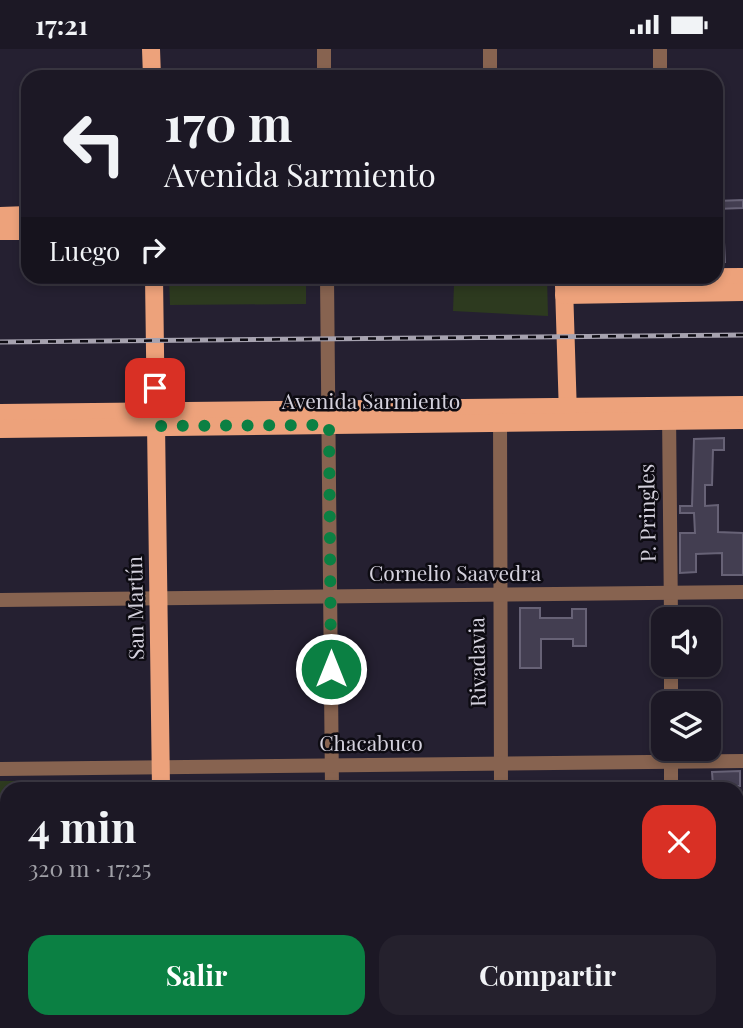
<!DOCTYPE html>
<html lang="es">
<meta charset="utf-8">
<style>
body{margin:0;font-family:"Playfair Display",serif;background:#25212d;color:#f1f3f6;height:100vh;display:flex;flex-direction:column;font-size:26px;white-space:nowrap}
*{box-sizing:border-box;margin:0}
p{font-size:23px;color:#a0a0a7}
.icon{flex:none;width:38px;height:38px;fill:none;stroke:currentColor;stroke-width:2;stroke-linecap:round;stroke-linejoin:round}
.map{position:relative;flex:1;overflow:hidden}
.details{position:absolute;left:0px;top:733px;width:744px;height:247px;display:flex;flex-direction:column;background:#1c1825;border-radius:21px 21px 0 0;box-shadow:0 4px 10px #0003,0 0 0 2px #3a3742}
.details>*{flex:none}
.banner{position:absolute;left:21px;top:21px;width:702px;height:214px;border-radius:21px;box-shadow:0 4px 10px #0003,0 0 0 2px #3a3742;background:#1c1825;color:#f1f3f6;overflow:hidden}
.buttons{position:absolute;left:651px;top:558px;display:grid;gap:14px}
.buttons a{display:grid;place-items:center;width:70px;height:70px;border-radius:14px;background:#1c1825;box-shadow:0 4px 10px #0003,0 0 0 2px #3a3742;font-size:35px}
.pin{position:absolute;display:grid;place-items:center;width:60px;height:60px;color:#fff;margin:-30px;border-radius:14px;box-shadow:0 4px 10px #0006}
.me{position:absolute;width:77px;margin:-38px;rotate:0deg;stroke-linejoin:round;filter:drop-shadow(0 0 5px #0008)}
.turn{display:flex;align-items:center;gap:24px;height:147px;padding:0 28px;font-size:32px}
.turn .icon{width:91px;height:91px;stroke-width:2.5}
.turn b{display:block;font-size:49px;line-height:60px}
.then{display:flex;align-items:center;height:66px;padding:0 28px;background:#0003;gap:14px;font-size:26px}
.round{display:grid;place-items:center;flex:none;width:74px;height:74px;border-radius:21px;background:#25212d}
.overview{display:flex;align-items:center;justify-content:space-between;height:119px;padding:0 28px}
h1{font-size:42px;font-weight:700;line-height:52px}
.cta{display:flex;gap:14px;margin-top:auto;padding:14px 28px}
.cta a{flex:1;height:80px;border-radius:21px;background:#0b8043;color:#fff;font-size:28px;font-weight:700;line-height:80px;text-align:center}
.cta a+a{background:#25212d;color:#f1f3f6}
.status{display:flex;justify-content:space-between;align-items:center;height:49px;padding:0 35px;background:#1c1825;direction:ltr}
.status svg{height:19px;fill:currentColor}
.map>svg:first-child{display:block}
</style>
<div class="status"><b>17:21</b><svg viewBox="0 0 49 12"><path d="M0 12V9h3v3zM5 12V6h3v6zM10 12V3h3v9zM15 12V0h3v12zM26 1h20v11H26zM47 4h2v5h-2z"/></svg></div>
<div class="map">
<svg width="743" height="979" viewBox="0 0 743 979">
<rect width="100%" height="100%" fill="#252031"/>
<g fill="#2d3a1f">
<path d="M169,228H306V255L170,256Z"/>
<path d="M411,228H547L548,267L453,262L454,236Z"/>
<path d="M154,731V740H7V880H0V732Z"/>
</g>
<g fill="#433e51" stroke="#676276" stroke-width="2">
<path d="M743,151V159L716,160V152Z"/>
<path d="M716,193H724L725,213L716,214Z"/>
<path d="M724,389V401H713L712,436H705V457L718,456V483L743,484V526H722V504L696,505V523L680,524V484H695L694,464H680V457H692L694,390Z"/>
<path d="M520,559H540V569H572V560H586V597H573V590H541V619H520Z"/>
<path d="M740,722V737H713L712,723Z"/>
</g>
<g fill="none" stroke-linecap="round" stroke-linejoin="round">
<g stroke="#876350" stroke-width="14">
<path d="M324,0V28"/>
<path d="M490,0V28"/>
<path d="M660,0V28"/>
<path d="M327,228L332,740"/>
<path d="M669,362L671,570"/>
<path d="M500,364L501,740"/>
<path d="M0,551L743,543"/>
<path d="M671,616V654"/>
<path d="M671,700V740"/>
<path d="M0,720L743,712"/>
<path d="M737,884H743"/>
<path d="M0,893H7"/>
<path d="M335,973V979"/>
<path d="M504,973V979"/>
<path d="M674,973V979"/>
</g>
<g stroke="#eda27b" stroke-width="18">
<path d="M151,0L152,28"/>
<path d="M0,167L28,166"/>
<path d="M0,182H28"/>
<path d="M154,228L161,740"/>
<path d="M564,229L743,228"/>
<path d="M564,237L568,366"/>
<path d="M564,246L743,243"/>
<path d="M0,364L743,356"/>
<path d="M0,380L743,371"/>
<path d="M164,973V979"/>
</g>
<defs>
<path id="rail" d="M0,293L743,286"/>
</defs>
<use href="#rail" stroke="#a6a2af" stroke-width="5"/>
<use href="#rail" stroke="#0d0b12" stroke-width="2.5" stroke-dasharray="8" stroke-linecap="butt"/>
</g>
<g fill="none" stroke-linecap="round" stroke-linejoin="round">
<path stroke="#0b8043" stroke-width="12" stroke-dasharray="0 21.6" d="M155,339L156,377L329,376L331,620"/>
</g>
<g text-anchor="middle" stroke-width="5" stroke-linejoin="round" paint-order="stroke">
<g font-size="21" fill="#d4d1dd" stroke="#0d0b12">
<text x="371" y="360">Avenida Sarmiento</text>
<text transform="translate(648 464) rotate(-91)" y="7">P. Pringles</text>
<text x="455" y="532">Cornelio Saavedra</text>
<text transform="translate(136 559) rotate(-91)" y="7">San Martín</text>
<text transform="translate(478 613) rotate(-91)" y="7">Rivadavia</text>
<text x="371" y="702">Chacabuco</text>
</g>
</g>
</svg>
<div class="buttons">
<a><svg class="icon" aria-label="sound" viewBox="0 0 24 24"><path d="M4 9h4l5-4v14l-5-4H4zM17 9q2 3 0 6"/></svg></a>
<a><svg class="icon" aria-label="layers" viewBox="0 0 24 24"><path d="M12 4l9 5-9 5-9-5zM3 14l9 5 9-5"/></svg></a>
</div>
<div class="pin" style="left:155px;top:339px;background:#d93025"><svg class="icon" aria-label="arrive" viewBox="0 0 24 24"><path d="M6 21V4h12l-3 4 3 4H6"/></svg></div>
<svg class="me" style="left:331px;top:620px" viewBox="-20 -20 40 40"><circle r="17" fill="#0b8043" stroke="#fff" stroke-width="3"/><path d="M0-11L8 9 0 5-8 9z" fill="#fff"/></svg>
<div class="banner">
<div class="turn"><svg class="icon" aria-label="left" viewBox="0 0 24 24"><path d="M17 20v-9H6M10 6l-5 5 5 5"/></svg><div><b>170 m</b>Avenida Sarmiento</div></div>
<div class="then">Luego<svg class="icon" aria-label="right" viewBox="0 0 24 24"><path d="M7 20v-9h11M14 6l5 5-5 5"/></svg></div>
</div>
<section class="details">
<div class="overview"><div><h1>4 min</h1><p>320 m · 17:25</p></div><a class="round" style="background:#d93025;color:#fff"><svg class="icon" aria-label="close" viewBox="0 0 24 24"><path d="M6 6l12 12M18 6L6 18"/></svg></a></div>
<div class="cta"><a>Salir</a><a>Compartir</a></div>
</section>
</div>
